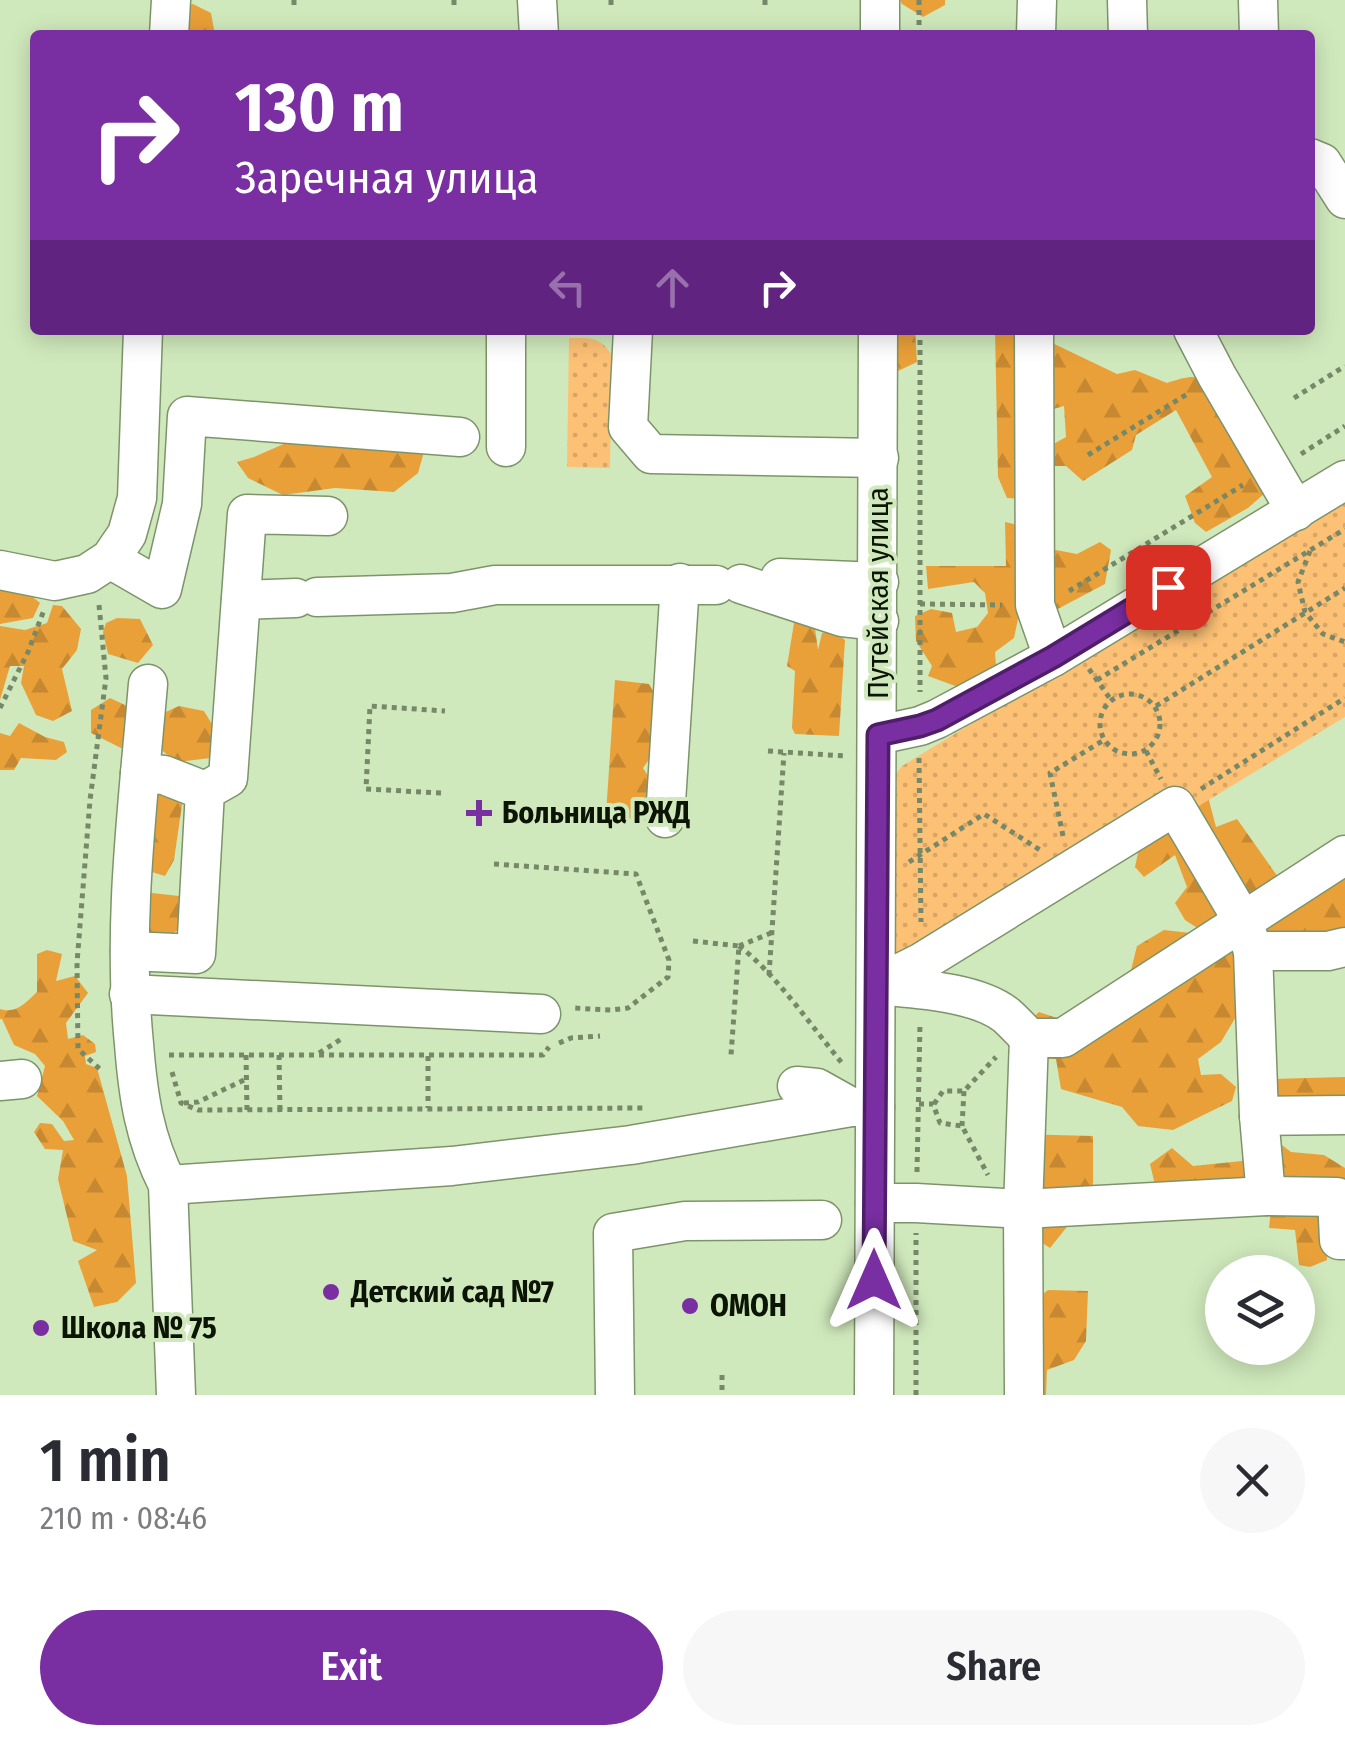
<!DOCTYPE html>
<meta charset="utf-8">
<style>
body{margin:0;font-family:"Fira Sans Condensed",sans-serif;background:#f7f7f7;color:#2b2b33;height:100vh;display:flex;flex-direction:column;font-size:38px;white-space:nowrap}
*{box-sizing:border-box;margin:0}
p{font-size:32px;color:#7c7c81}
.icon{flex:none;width:55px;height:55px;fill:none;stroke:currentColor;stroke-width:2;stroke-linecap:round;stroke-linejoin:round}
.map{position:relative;height:1395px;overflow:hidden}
.drawer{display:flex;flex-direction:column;background:#fff;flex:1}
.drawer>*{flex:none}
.top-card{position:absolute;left:30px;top:30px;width:1285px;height:305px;border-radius:10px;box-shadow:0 5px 25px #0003;background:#792ea1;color:#fff;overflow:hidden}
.controls{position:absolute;left:1205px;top:1255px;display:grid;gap:20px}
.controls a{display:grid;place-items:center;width:110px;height:110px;border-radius:50%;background:#fff;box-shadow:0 5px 25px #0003;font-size:50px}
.pin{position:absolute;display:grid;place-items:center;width:85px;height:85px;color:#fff;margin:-42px;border-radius:20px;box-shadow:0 5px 15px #0006}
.me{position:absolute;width:110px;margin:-55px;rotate:0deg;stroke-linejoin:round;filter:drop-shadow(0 0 8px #0008)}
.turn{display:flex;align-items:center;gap:35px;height:210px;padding:0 40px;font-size:45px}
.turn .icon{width:130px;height:130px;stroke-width:2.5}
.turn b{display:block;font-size:70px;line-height:85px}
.lanes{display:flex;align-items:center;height:95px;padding:0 40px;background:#0003;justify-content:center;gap:50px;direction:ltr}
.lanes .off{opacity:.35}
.round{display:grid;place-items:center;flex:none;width:105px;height:105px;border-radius:52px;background:#f7f7f7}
.summary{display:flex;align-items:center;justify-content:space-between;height:170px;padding:0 40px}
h1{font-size:60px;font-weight:600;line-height:75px}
.primary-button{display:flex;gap:20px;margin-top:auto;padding:20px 40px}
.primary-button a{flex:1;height:115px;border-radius:60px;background:#792ea1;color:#fff;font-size:40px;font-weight:600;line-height:115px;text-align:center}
.primary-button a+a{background:#f7f7f7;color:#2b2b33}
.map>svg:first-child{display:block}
</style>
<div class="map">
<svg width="1345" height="1395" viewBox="0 0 1345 1395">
<defs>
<pattern id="forest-firs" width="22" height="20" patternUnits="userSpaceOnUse" patternTransform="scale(2.5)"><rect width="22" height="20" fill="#e9a039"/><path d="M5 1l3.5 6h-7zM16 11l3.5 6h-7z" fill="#c68931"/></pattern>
<pattern id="park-dots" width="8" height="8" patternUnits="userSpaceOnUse" patternTransform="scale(2.5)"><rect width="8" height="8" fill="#fdc175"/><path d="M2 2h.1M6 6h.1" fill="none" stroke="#d8a564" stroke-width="1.8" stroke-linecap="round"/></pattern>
</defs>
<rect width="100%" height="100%" fill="#d0e9bc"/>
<g fill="url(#forest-firs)">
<path d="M900,0H945V5L923,17L902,4Z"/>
<path d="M193,4L211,13L215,35H173L182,7Z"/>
<path d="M887,330H915L917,362L896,372Z"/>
<path d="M995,330H1025L1117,374L1135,370L1167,383C1194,374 1200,374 1222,392L1225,427L1247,436L1265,493L1248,508L1206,532L1195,523L1185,496L1212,477L1176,410L1136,435L1132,450L1083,481L1066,466H1049L1048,447L1066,437L1064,406L1026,417L1020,499L1007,498L998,477Z"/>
<path d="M288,442L424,452L418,473L394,492L335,488L283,495L248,478L237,462L254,457Z"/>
<path d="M1005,522L1035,529L1040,547L1077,554L1100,542L1111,550L1105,584L1035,621L1018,619L1014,638L995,652L996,666L958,687L928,676L932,666L916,641L915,616L931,609L952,613L956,632L977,627L988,613L985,593L974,582L928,589L926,566H1006Z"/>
<path d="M7,576L40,603L33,618L0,624V578Z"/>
<path d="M53,605L62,606L81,629L77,650L62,669L72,711L53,721L36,715L21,683L24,666H10L0,700V626L25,630L47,623Z"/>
<path d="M808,617L814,621L818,650L822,633L834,631L845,640L839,736L795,734L792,728L795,671L787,666L794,623Z"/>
<path d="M117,618L140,619L153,645L138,663L108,654L103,632L106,623Z"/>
<path d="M615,680L649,684L661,704L658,747L643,768L655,787L645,814L630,819L606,814Z"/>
<path d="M110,698L138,711L125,750L91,733V710Z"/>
<path d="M179,706L204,711L221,739L219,757L177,762L152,743L159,715Z"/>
<path d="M19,723L45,737L64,742L67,752L56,760L21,758L14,770H0V733L10,736Z"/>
<path d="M170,790L183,798L174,860L165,876L145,870L155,793Z"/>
<path d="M1207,793L1216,827L1237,819L1278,877L1345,842V936L1271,938L1235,886L1214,897L1219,924L1202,931L1185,920L1175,903L1187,887L1175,855L1144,877L1135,867L1139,848L1171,832Z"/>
<path d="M143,892L179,896L188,915L182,927L165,939L146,932Z"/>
<path d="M1164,930L1208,935L1246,956L1243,1005L1221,1042L1198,1059L1201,1075L1221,1074L1236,1087L1232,1101L1173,1130L1138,1126L1122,1107L1061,1089L1056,1059H1024L1017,1032L1039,1012L1066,1021L1127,986L1137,946Z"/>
<path d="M47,950L62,954L56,981L75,976L88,993L66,1023L68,1039L83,1035L95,1044L96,1052L85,1056L86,1064L97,1068L127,1176L136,1283L117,1302L94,1307L78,1261L97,1250L73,1241L58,1179L63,1150L45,1149L34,1132L40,1123L52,1124L64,1141L74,1140L63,1121L37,1096L45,1066L35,1054L14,1045L2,1019H0V1009C17,1014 25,1003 37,992V954Z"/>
<path d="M1345,1077V1110H1273L1267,1079Z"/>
<path d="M1017,1134L1093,1136V1218L1070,1223L1050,1248L1032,1236L1005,1159Z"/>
<path d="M1245,1136L1274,1139L1291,1152L1324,1155L1345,1168V1194L1326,1230L1327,1260L1310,1267L1299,1265L1295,1230L1269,1228L1273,1189L1244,1178L1157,1193L1150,1164L1172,1148L1193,1166L1242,1161Z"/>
<path d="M1048,1290L1088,1291L1086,1341L1074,1360L1047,1370L1046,1395H1020L1034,1301Z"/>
</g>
<g fill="url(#park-dots)">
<path d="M569,338C591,338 599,336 612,355L610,468L567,467Z"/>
<path d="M1345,496V717L913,980L893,981L892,790L895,775L902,766Z"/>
</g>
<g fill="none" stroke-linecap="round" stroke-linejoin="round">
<defs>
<g id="minor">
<path d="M537,0L539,35"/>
<path d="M1127,0L1128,35"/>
<path d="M1258,0L1259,35"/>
<path d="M169,35L171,0"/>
<path d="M880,35V0"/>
<path d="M1036,35L1037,0"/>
<path d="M1310,158L1322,163L1345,199"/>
<path d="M633,330L628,427L651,454L879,458"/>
<path d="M1034,330L1035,605L1053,657"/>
<path d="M1193,330L1217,376L1296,511"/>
<path d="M506,447V330"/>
<path d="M110,559L162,589L182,504L187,416L460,437"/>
<path d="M0,570L55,581L87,574L110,559L127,534L137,498L143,330"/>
<path d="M780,578L879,582"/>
<path d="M741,584L842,617L879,621"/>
<path d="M317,597L452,593L495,585H716"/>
<path d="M241,600L296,598"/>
<path d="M148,684C138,804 122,924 134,1044C138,1095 144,1138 168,1185L176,1395"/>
<path d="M878,735L920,726L937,719L1053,657L1345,480"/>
<path d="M140,773L164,775L205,791"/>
<path d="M665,818L680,583"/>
<path d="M130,951L196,954L205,791L228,778L247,514L328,516"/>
<path d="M1253,951H1328L1345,947"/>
<path d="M876,985L922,962L1175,806L1243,921L1253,951L1259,1116L1266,1196"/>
<path d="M876,985C914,989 975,991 1006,1015C1014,1022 1021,1030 1029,1038"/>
<path d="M129,994L541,1014"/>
<path d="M0,1081L22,1079"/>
<path d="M797,1086L817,1088L851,1107"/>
<path d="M1259,1116L1345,1115"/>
<path d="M168,1185L452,1166L631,1145L851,1107H875"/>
<path d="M875,1203H916L1023,1209L1266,1196L1337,1197L1339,1240H1345"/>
<path d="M615,1395L613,1233L685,1221L822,1220"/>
<path d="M874,1395L878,330"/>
<path d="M1024,1395L1023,1209L1029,1038H1063L1345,855"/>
</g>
</defs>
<use href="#minor" stroke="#7d946b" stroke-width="41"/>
<g stroke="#778869" stroke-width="5" stroke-dasharray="5 5" stroke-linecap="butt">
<path d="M294,0V10"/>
<path d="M454,0V9"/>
<path d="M611,0V9"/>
<path d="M765,0V8"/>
<path d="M919,0V35"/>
<path d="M920,330V692"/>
<path d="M1294,398L1345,366"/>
<path d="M1301,454L1345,426"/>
<path d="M1088,455L1189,393"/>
<path d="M1310,551L1298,582L1305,612L1323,634L1345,642"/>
<path d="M1069,591L1243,485"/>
<path d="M920,604L1002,605"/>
<path d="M99,605L106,678L90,800L77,963L78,1049L102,1071"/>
<path d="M1089,669L1111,700"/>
<path d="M1097,680L1345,529"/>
<circle cx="1130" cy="724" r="30"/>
<path d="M1156,706L1345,588"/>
<path d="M0,708L28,652L44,610"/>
<path d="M768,751L845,756"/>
<path d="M1146,751L1161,779"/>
<path d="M919,758L921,922"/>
<path d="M1201,789L1345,698"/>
<path d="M441,793L366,789L370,706L445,711"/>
<path d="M1063,836L1050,773L1104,740"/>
<path d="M909,862L984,814L1043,852"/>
<path d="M494,864L636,874L669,960L668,977L628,1008L612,1010L573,1008"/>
<path d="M693,941L739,946L731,1055"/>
<path d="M739,946C775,973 812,1027 842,1063"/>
<path d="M739,946L771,933"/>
<path d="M769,975L784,753"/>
<path d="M559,1043L571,1038L600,1036"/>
<path d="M319,1053L343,1038"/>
<path d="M169,1055H543L549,1047"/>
<path d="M246,1055L247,1110"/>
<path d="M279,1055L280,1110"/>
<path d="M428,1056V1108"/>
<path d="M172,1072L181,1103L198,1110L645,1108"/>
<path d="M184,1103L198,1102L246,1079"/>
<path d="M919,1104H933L940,1123L962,1126L988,1175"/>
<path d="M934,1104L943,1091H964L996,1057"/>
<path d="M962,1126L964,1091"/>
<path d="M917,1172L920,1023"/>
<path d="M722,1375V1395"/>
<path d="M916,1395V1233"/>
</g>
<use href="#minor" stroke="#fff" stroke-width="38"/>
</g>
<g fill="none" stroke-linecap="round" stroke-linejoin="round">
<defs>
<path id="route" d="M874,1280L878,735L920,726L937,720L1053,657L1168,587"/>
</defs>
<use href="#route" stroke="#4f1e69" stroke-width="25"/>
<use href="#route" stroke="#792ea1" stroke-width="18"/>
</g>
<g fill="#792ea1" stroke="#d0e9bc" stroke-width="4">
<path d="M474 798h10v10h10v10h-10v10h-10v-10h-10v-10h10z"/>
<circle cx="331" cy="1292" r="10"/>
<circle cx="690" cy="1306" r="10"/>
<circle cx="41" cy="1328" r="10"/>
</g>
<g text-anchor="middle" stroke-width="8" stroke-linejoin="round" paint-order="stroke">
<g font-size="30" fill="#0b1405" stroke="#d0e9bc">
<text transform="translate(878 593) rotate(-90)" y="10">Путейская улица</text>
</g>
<g font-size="30" font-weight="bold" fill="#0b1405" stroke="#d0e9bc" text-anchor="start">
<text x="502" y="823">Больница РЖД</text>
<text x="351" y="1302">Детский сад №7</text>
<text x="710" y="1316">ОМОН</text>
<text x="61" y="1338">Школа № 75</text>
</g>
</g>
</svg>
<div class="controls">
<a><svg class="icon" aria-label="layers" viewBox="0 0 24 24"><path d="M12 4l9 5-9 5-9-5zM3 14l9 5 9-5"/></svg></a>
</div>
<div class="pin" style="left:1168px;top:587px;background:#d93025"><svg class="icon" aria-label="arrive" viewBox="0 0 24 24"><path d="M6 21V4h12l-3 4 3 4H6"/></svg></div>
<svg class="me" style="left:874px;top:1280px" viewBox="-20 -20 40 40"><path d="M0-17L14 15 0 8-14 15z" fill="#792ea1" stroke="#fff" stroke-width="4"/></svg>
<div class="top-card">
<div class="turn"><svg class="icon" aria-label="right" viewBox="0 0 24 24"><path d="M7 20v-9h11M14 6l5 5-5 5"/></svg><div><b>130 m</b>Заречная улица</div></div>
<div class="lanes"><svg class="icon off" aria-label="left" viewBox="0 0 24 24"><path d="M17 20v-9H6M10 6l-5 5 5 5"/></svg><svg class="icon off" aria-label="ahead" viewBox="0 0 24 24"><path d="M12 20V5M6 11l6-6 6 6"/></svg><svg class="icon" aria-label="right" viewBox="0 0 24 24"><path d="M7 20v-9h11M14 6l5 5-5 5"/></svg></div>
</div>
</div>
<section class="drawer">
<div class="summary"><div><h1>1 min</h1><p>210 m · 08:46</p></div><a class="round"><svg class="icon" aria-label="close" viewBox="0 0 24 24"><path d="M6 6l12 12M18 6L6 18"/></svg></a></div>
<div class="primary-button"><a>Exit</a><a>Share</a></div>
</section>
